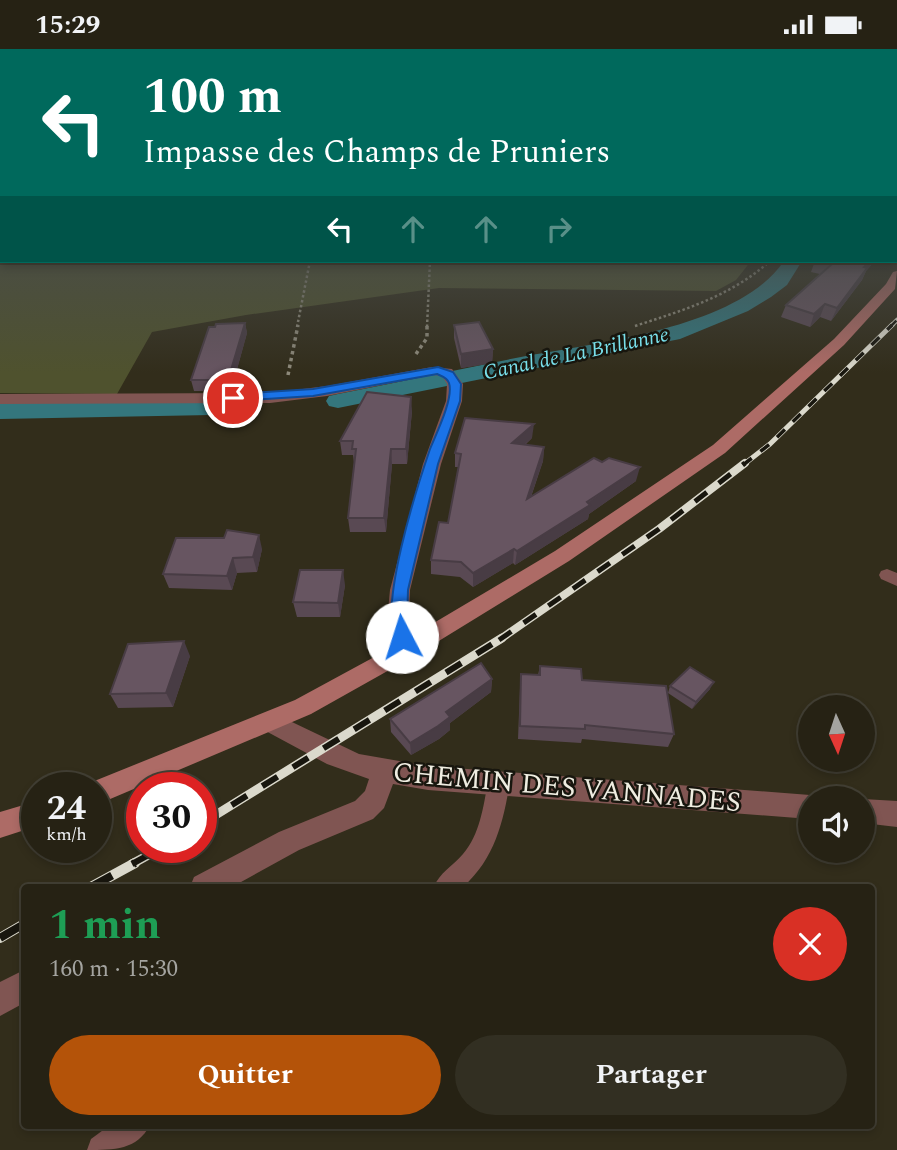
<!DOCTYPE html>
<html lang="fr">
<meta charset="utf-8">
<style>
body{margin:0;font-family:Spectral,serif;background:#322f22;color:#f1f3f6;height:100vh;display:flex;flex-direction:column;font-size:26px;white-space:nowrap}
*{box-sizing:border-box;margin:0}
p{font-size:23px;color:#a4a4a0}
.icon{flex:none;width:38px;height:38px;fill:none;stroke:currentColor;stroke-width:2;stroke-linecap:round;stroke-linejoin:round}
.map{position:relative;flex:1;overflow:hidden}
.side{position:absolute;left:21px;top:835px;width:854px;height:245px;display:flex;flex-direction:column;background:#262214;border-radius:7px;box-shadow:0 4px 10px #0003,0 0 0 2px #423f34}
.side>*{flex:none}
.top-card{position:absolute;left:0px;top:0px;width:898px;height:214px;box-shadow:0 4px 10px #0003,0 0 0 2px #423f34;background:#00695c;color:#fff;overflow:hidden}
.needle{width:46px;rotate:177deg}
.buttons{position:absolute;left:798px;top:646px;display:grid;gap:14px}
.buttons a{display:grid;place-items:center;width:77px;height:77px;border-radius:50%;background:#262214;box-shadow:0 4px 10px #0003,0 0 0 2px #423f34;font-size:35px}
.speed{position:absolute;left:21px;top:723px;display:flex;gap:14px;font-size:35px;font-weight:700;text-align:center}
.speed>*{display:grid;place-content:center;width:91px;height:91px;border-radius:50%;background:#262214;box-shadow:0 4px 10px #0003,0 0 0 2px #423f34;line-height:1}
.speed small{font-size:18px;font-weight:400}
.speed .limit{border:10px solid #d22;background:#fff;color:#111}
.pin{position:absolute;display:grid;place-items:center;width:60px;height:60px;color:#fff;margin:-30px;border:4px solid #fff;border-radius:50%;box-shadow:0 2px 7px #0007}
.me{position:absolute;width:77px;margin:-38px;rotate:355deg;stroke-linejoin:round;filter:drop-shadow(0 0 5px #0008)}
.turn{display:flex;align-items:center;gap:24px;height:147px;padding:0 28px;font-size:32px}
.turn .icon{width:91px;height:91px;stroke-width:2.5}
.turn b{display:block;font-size:49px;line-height:60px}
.lanes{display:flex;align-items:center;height:66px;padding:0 28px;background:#0003;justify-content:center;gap:35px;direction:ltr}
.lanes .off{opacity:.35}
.round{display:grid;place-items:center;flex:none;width:74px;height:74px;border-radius:37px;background:#322f22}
.headline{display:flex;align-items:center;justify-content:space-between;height:119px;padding:0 28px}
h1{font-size:42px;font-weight:700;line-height:52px;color:#1e9e55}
.primary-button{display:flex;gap:14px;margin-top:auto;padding:14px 28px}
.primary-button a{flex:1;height:80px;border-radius:42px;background:#b45309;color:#fff;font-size:28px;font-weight:700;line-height:80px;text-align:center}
.primary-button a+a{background:#322f22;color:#f1f3f6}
.status{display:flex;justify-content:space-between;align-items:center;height:49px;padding:0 35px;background:#262214;direction:ltr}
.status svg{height:19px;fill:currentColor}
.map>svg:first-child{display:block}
</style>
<div class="status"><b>15:29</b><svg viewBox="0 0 49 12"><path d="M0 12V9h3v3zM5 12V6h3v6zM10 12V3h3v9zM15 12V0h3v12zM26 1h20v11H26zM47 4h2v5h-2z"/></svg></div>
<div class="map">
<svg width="897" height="1101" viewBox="0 0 897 1101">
<rect width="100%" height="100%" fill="#322d1b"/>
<path fill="#4f522e" d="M0,170L2,212H751L736,231L716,242L439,239L246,266L152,283L117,345L0,344Z"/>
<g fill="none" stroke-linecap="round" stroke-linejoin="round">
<g fill="#34767d" fill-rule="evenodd">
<path d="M784,212H802L787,236L771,248L748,262L680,290L338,359L329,357L326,352L329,347L338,345C399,333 460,320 521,308C596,294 739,279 784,212Z"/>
<path d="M202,353L211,356L215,361L211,366L0,370V354Z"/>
</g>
<g stroke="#8d897a" stroke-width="2.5" stroke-dasharray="2.5 2.5" stroke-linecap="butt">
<path d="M635,277C684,261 731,247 770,212"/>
<path d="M297,278L310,212"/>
<path d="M427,278L430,212"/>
</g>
<g stroke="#8d897a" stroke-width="3.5" stroke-dasharray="3.5 3.5" stroke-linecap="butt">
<path d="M416,305L427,289V276"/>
<path d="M288,326L298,276"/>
</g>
<g fill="#805552" fill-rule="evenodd">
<path d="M887,520L897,524V537L881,530L879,526L881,522Z"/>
<path d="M499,723L507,726L510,733C503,774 495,809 463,838H434C439,824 453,817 463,805C480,785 483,759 488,733L491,726Z"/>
<path d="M110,1076H150C137,1101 114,1101 87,1101L91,1090Z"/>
</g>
<g fill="#805552" fill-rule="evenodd">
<path d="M432,318L452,320L463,335L462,352L441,415L410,541L409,572L419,600L416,606L408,609L400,606L387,572L390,541L423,415L446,352L447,335L442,327L432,326L327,347L270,354L0,355V345L270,344L327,337Z"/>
<path d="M271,663L359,705L428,717L810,746L819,749H810V770L428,741L393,735L384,759L373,770L299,801L232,838H190L194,828L279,783L355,752L365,742L369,730L327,715L262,680L259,673L262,666Z"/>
<path d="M863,750L897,752V778L863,774Z"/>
<path d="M24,921V954L0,967V933Z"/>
</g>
<g fill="#ad6b66" fill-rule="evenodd">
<path d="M897,222L895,240L844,296L725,404L569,512L416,606L311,665L96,756V738H85L87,735L295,651L400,594L555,502L713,396L834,290L886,235L893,223Z"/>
<path d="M37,752V777L0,789V763Z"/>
</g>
<defs>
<path id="rail-far4" d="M890,278L897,271"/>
<path id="rail-far3" d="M743,416L770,395L892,276"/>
<path id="rail-far2" d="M499,591L659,480L745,414"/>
<g id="rail-far1">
<path d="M201,775L502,589"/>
<path d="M132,815L163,798"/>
</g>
<g id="rail">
<path d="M91,838L135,814"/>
<path d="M0,889L24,875"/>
</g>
</defs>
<use href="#rail-far4" stroke="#dbd9cc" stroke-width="4.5"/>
<use href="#rail-far3" stroke="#dbd9cc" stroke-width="5"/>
<use href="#rail-far2" stroke="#dbd9cc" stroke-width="8"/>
<use href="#rail-far1" stroke="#dbd9cc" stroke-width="9"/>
<use href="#rail" stroke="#dbd9cc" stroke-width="10"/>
<use href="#rail-far4" stroke="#18160e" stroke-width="2.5" stroke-dasharray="9" stroke-linecap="butt"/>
<use href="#rail-far3" stroke="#18160e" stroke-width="3.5" stroke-dasharray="11" stroke-linecap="butt"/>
<use href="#rail-far2" stroke="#18160e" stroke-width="5" stroke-dasharray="15" stroke-linecap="butt"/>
<use href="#rail-far1" stroke="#18160e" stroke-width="6" stroke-dasharray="18" stroke-linecap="butt"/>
<use href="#rail" stroke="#18160e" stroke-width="8" stroke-dasharray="24" stroke-linecap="butt"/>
</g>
<g fill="#594953">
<path d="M815,212H875L866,222L862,231L831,272L820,268L810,278L781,268L786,256L820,225L811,223Z"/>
<path d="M245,274L247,284L231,342H194L191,331Z"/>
<path d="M454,276L493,300L492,314L461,319L454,289Z"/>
<path d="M412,362L407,415H392L386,483H350L348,469L354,414L353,406H342L340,392Z"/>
<path d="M532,389L525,396L544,398L543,412L531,448L636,432L589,465L588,470L515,516L513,514L473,538L460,528L431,525V511L448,474L459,418H455V404Z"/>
<path d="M224,489L262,500L257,523L237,524L232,541L169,539L163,525Z"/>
<path d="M345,536L340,568H297L293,553Z"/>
<path d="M190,607L173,658L118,659L110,645Z"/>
<path d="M540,617L582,631L674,685L668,698L582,690L581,694L518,690L520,639L521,625L538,626Z"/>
<path d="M492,630L491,643L450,674V681L439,690L411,706L391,683L390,670Z"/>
<path d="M670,637L710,640L692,660L668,644Z"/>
</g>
<g fill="#483c44">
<path d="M870,212H875L866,222L862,231L831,272L837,259Z"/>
<path d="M825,255L820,268L810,278L814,265Z"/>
<path d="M245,274L247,284L231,342L228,331Z"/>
<path d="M493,300L492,314L461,319V305Z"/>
<path d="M411,348L412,362L407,415L406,400Z"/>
<path d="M534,375L532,389L510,408L512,394Z"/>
<path d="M544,398L543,412L525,465L527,450Z"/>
<path d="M391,400L392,415L386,483L384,469Z"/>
<path d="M640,418L636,432L589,465L588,470L515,516L517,502Z"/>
<path d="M259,486L262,500L257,523L253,508Z"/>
<path d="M514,500L513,514L473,538V524Z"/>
<path d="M233,509L237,524L232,541L227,527Z"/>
<path d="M343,521L345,536L340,568L338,554Z"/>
<path d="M184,592L190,607L173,658L166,644Z"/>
<path d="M492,630L491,643L450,674V681L439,690L411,706L410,694L446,663Z"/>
<path d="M714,633L710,640L692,660L696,653Z"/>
</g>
<g fill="#675561" stroke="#483c44" stroke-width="2">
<path d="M819,212H870L864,218L867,219L837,259L825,255L814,265L786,256L832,215Z"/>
<path d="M479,273L493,300L461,305L454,276Z"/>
<path d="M245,274L228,331H191L209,278H215L216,275Z"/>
<path d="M367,343L411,348L406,400H391L384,469H348L356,400H352L353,392H340Z"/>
<path d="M465,369L534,375L512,394L544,398L527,450L594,409L602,413L609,409L640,418L587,453L590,456L517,502L514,500L473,524L461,513L431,511L439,473L448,474L461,405L455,404Z"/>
<path d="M227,481L259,486L253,508L233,509L227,527L163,525L176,489H224Z"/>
<path d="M300,521H343L338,554L293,553Z"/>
<path d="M184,592L166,644L110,645L128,595Z"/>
<path d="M481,614L492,630L446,663L450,668L438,677L410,694L390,670Z"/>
<path d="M540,617L581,620L582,631L666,637L674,685L585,676V680L520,677L521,625L540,626Z"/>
<path d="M690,618L714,633L696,653L670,637Z"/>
</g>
<linearGradient id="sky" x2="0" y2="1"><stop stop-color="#1c190f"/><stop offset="0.52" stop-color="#494c4a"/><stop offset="1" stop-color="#494c4a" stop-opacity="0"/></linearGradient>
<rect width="897" height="324" fill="url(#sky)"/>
<path fill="#1a73e8" stroke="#114b97" stroke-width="2" d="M438,318L453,323L461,335L460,352L438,415L408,541L407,572L410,588L408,593H396C378,559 417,438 430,400C436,385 454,349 449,334C447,328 441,327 437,325L313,347L233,352L228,349L233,345L313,340Z"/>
<g text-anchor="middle" stroke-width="5" stroke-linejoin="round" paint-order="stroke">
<g font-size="21" font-style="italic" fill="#78dfea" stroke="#18160e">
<text transform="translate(576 304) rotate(-12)" y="7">Canal de La Brillanne</text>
</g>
<g font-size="28" fill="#efede1" stroke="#18160e">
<text transform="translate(567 737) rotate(5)" y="10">CHEMIN DES VANNADES</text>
</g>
</g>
</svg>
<div class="buttons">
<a><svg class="needle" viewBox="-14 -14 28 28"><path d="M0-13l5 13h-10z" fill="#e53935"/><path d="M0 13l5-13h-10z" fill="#a4a4a0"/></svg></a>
<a><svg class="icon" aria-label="sound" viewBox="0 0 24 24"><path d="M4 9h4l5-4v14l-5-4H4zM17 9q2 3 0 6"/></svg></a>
</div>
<div class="speed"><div>24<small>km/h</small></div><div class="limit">30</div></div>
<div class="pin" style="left:233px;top:349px;background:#d93025"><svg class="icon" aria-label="arrive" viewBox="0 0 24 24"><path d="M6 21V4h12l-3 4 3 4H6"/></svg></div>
<svg class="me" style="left:402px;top:588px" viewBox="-20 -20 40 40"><circle r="19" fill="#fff"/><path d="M0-13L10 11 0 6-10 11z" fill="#1a73e8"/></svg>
<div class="top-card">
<div class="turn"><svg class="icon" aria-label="left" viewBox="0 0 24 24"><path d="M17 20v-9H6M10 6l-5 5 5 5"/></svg><div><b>100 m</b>Impasse des Champs de Pruniers</div></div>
<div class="lanes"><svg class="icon" aria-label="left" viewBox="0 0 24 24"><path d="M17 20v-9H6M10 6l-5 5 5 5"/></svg><svg class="icon off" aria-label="ahead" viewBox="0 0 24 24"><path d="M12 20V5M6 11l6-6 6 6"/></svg><svg class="icon off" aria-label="ahead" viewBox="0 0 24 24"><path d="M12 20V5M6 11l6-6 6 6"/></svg><svg class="icon off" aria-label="right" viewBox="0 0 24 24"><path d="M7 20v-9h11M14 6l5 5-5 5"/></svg></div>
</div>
<section class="side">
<div class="headline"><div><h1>1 min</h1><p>160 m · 15:30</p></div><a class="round" style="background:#d93025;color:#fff"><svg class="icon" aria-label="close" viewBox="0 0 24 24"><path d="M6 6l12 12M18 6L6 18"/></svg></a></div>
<div class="primary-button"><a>Quitter</a><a>Partager</a></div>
</section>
</div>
